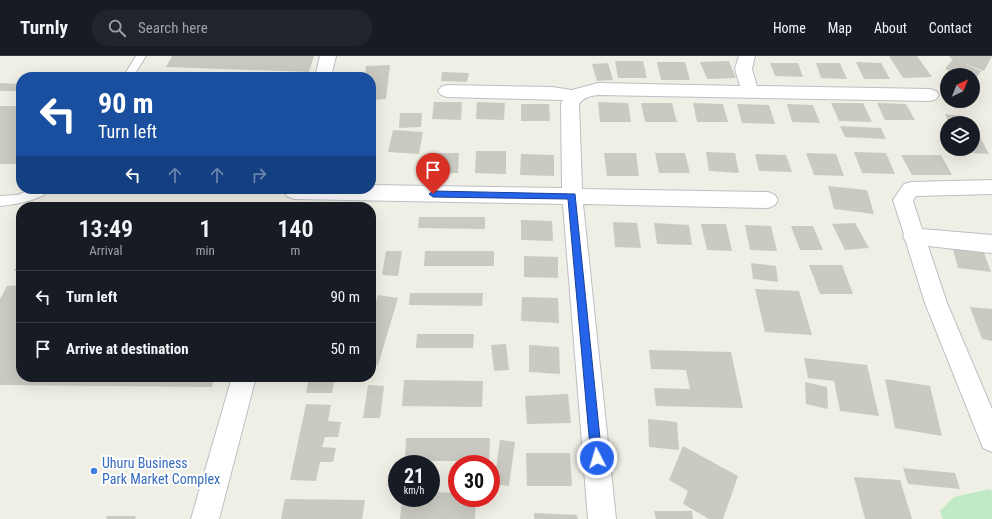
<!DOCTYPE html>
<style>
body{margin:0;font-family:"Roboto Condensed",sans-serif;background:#20242c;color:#f1f3f6;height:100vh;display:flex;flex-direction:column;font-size:15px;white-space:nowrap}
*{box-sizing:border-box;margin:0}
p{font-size:13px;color:#9ea1a6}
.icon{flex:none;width:22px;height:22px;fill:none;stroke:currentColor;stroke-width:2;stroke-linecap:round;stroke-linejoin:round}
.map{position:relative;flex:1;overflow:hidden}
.drawer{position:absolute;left:16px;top:146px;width:360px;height:180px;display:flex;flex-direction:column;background:#171b24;border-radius:16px;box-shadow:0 4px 16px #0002}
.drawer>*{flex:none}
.hud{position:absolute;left:16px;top:16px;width:360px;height:122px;border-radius:16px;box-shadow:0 4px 16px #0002;background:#1a4fa0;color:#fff;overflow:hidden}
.needle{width:26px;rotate:43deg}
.buttons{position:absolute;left:940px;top:12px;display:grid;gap:8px}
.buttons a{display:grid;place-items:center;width:40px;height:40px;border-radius:50%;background:#171b24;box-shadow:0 4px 16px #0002;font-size:20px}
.speed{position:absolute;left:388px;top:399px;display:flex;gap:8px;font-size:20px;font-weight:700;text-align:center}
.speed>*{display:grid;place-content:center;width:52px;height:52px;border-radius:50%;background:#171b24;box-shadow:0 4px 16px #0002;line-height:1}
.speed small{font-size:10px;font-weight:400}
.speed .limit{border:6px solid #d22;background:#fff;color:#111}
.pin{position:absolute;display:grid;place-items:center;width:34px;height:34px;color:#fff;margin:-41px -17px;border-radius:50% 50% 50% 0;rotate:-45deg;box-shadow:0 0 4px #0007}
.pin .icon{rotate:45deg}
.me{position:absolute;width:44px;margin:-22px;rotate:355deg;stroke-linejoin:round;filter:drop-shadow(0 0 3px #0008)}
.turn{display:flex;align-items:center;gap:14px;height:84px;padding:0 16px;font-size:18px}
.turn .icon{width:52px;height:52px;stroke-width:2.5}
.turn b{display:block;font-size:28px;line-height:34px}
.lanes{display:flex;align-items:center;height:38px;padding:0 16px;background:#0003;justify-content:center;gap:20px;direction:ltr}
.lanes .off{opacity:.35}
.eta{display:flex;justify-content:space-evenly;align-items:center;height:68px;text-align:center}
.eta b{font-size:24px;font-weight:600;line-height:28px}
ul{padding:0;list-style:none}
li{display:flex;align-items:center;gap:12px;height:52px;padding:0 16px;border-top:1px solid #363941}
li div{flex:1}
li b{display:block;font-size:15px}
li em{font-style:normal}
header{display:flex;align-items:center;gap:24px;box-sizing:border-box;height:56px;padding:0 20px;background:#171b24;border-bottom:1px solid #363941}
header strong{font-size:19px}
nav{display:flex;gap:22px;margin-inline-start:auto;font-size:14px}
.search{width:280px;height:36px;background:#20242c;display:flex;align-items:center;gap:10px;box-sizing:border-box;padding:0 14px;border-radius:16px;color:#9ea1a6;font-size:15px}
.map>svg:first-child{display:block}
</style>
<header>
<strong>Turnly</strong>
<div class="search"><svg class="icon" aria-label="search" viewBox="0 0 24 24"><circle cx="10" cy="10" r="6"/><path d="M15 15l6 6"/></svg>Search here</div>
<nav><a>Home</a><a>Map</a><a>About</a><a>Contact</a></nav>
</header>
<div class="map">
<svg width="992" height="463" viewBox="0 0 992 463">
<rect width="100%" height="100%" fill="#f0efe5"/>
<path fill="#c0e9c6" d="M990,433L992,435V463H943L940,455L954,441Z"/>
<g fill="#cbcac2">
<path d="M172,0H314L309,16L166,11Z"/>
<path d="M889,0H917L932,21L903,22Z"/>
<path d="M950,0H992L984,15L956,4L981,15L974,25L973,19H959L945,13L953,3L949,1Z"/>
<path d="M615,5H643L647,22H618Z"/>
<path d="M729,5L736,22L707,23L700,6Z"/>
<path d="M657,6H685L690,24H661Z"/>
<path d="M856,6L881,7L890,23H864Z"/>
<path d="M608,7L613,24L597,25L592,8Z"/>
<path d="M770,7H798L803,21L775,20Z"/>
<path d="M816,7H840L847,23L821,22Z"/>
<path d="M390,9L386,43L371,44V21H365L366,10Z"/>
<path d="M171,16L205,17L203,21H168Z"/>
<path d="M442,16L469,17L467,26L441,25Z"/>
<path d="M218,17L296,19L295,21H216Z"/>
<path d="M0,27L21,28V35H0Z"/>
<path d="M434,46H462L461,64L432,63Z"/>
<path d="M477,46L505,47L504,64L476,63Z"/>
<path d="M598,46L628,47L631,66H600Z"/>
<path d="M641,47H672L677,66H645Z"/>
<path d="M693,47L723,48L728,66H697Z"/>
<path d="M831,47H863L872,66L839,65Z"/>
<path d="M877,47L906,48L915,64H885Z"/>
<path d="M521,48H549L550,65H521Z"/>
<path d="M737,48L769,49L775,68L742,67Z"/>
<path d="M787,48L813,49L820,67L792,66Z"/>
<path d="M0,50H21V105L19,108H0Z"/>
<path d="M371,55H376L372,79H371Z"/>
<path d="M400,57H422L421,71L399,72Z"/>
<path d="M945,58L963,60L966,67H949Z"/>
<path d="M840,70L881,72L886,83L845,81Z"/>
<path d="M973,72H975L989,98L960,96L958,93H973Z"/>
<path d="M393,74L423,76L419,98L388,96Z"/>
<path d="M476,95H506V118L475,117Z"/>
<path d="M706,96L735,97L739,117L709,115Z"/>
<path d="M854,96L886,97L895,118L862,117Z"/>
<path d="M428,97H459L458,117H426Z"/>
<path d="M604,97H636L639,120H607Z"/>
<path d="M655,97H685L690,117H659Z"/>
<path d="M806,97L836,98L844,120L814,119Z"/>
<path d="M521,98L554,99V120L520,119Z"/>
<path d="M755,98L786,99L792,116L759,115Z"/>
<path d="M901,99H941L952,119H912Z"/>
<path d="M828,130L867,134L874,158L834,153Z"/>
<path d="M419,161H485V173L418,172Z"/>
<path d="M521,164L552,165L553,185L521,184Z"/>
<path d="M613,166L637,167L641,192L615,191Z"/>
<path d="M654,167L689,169L692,189L657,188Z"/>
<path d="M855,167L869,192L845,194L832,168Z"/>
<path d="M701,168H726L732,195L707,194Z"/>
<path d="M745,169L771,170L777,195L750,194Z"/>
<path d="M791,170H813L823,194H800Z"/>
<path d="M952,190L983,194L991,216L958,212Z"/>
<path d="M386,195H402L398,220L382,219Z"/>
<path d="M425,195H494V210H424Z"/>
<path d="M524,200L558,201V222L524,221Z"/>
<path d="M21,203V215H14Z"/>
<path d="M751,207L776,210L778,226L753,223Z"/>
<path d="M809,209H842L853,238H820Z"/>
<path d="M21,229L20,265H21V321H214L212,331L0,329V243L7,230Z"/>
<path d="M755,233L799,235L812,279L765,276Z"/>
<path d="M410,237H483L482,250L409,249Z"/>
<path d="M378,239L398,242L378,309L371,308V261Z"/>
<path d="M522,241L558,242L559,267L521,265Z"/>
<path d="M970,251L992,253V285L982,283Z"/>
<path d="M417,278H474L473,292H416Z"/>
<path d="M506,288L509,314L494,315L491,289Z"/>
<path d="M529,289L559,291L560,318L529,316Z"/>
<path d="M649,294L731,296L743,352L656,350L654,332L690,333L686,314L651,313Z"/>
<path d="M804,302L867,309L879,360L840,355L834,325L808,322Z"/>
<path d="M309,321H335L332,337H306Z"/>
<path d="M885,323L930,330L942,380L895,372Z"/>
<path d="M404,324L483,325L482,351L402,350Z"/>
<path d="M805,326L827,331L828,353L806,348Z"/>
<path d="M368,329L384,330L380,362H363Z"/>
<path d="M568,338L571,367L527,368L525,340Z"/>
<path d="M306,348L331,349L328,365L341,366L338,381H325L322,391L336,392L333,406H320L316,425L290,424Z"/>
<path d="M648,363L677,366L679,394L649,391Z"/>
<path d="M406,382H490L489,405H405Z"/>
<path d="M500,384L515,386L509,430L494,428Z"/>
<path d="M683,390L738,420L723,463H709L683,448L688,435L669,424Z"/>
<path d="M526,397H570L572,430H527Z"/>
<path d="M903,412L955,417L960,433L908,428Z"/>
<path d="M854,421L900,424L912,463H865Z"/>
<path d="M431,436L457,437V442L476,444L475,463H400L402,442H431Z"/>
<path d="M285,443L365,444L362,463H281Z"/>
<path d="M654,455H692L693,463H656Z"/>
<path d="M534,457L577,459L578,463H534Z"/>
<path d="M107,460H136L135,463H106Z"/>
</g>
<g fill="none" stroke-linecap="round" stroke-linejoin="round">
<defs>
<g id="lane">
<path d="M136,0H146L133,21H123Z"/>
<path d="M33,133H50C44,144 12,149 0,150V140L17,139Z"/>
</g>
<g id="street">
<path d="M320,0H336L331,21H315Z"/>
<path d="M739,0H755L752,13L757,30L930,33L936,35L939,39L936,43L930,45L598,39C590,40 584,41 579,48L582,133L768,136L775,139L778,144L775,149L768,152L583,148L616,463H588L563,148L294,143L287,140L284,135L285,133H371V129L562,132L561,48L563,44L447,41L441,39L438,35L441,31L447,29L552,31L572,34L598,27L740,30L735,13Z"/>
<path d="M992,124V138L916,140L913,145L922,173L992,179V197L928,190L947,247L992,353V396L983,392L925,247L906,186L903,180L904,178L893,144L904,128L911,126Z"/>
<path d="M232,321H256L219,463H191Z"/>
</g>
</defs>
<use href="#lane" stroke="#bdbec5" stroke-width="2"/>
<use href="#street" stroke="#bdbec5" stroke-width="2"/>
<use href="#lane" fill="#fff" fill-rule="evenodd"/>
<use href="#street" fill="#fff" fill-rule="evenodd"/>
</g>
<path fill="#2563eb" stroke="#184099" d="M433,135L575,138L602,402L601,405L597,407L593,405L591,402L568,143L433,141L429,138Z"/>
<circle fill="#3f7fe0" stroke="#fff" stroke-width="1.5" cx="94" cy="415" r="4"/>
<g text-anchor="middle" stroke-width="4" stroke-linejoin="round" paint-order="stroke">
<g font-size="14" fill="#366cbe" stroke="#fff" text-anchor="start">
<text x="102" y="412">Uhuru Business<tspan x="102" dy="16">Park Market Complex</tspan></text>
</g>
</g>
</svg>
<div class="buttons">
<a><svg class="needle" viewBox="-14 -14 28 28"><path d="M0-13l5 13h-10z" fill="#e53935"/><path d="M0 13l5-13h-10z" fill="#9ea1a6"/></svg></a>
<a><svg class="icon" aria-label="layers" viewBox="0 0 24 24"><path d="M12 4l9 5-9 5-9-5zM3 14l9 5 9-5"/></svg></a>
</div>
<div class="speed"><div>21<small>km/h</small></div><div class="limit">30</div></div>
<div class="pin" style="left:433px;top:138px;background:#d93025"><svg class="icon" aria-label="arrive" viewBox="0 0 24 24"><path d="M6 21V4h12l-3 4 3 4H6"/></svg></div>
<svg class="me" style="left:597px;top:402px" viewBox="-20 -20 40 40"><circle r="17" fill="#2563eb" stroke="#fff" stroke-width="3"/><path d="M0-11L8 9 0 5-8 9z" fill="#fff"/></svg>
<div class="hud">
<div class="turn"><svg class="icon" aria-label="left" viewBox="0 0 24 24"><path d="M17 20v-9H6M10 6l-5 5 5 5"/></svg><div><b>90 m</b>Turn left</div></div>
<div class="lanes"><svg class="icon" aria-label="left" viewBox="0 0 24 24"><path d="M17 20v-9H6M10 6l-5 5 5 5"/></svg><svg class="icon off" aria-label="ahead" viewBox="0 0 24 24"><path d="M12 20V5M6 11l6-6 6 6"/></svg><svg class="icon off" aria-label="ahead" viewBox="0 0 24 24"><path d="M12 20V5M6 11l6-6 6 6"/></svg><svg class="icon off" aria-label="right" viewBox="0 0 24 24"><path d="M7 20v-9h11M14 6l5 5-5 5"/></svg></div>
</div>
<section class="drawer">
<div class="eta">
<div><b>13:49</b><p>Arrival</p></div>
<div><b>1</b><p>min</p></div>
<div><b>140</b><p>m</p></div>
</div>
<ul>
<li><svg class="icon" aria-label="left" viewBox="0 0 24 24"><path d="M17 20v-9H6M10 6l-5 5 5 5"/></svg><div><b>Turn left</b></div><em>90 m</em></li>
<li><svg class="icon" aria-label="arrive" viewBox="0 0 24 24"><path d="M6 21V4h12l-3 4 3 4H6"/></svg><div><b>Arrive at destination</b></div><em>50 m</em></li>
</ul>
</section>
</div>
